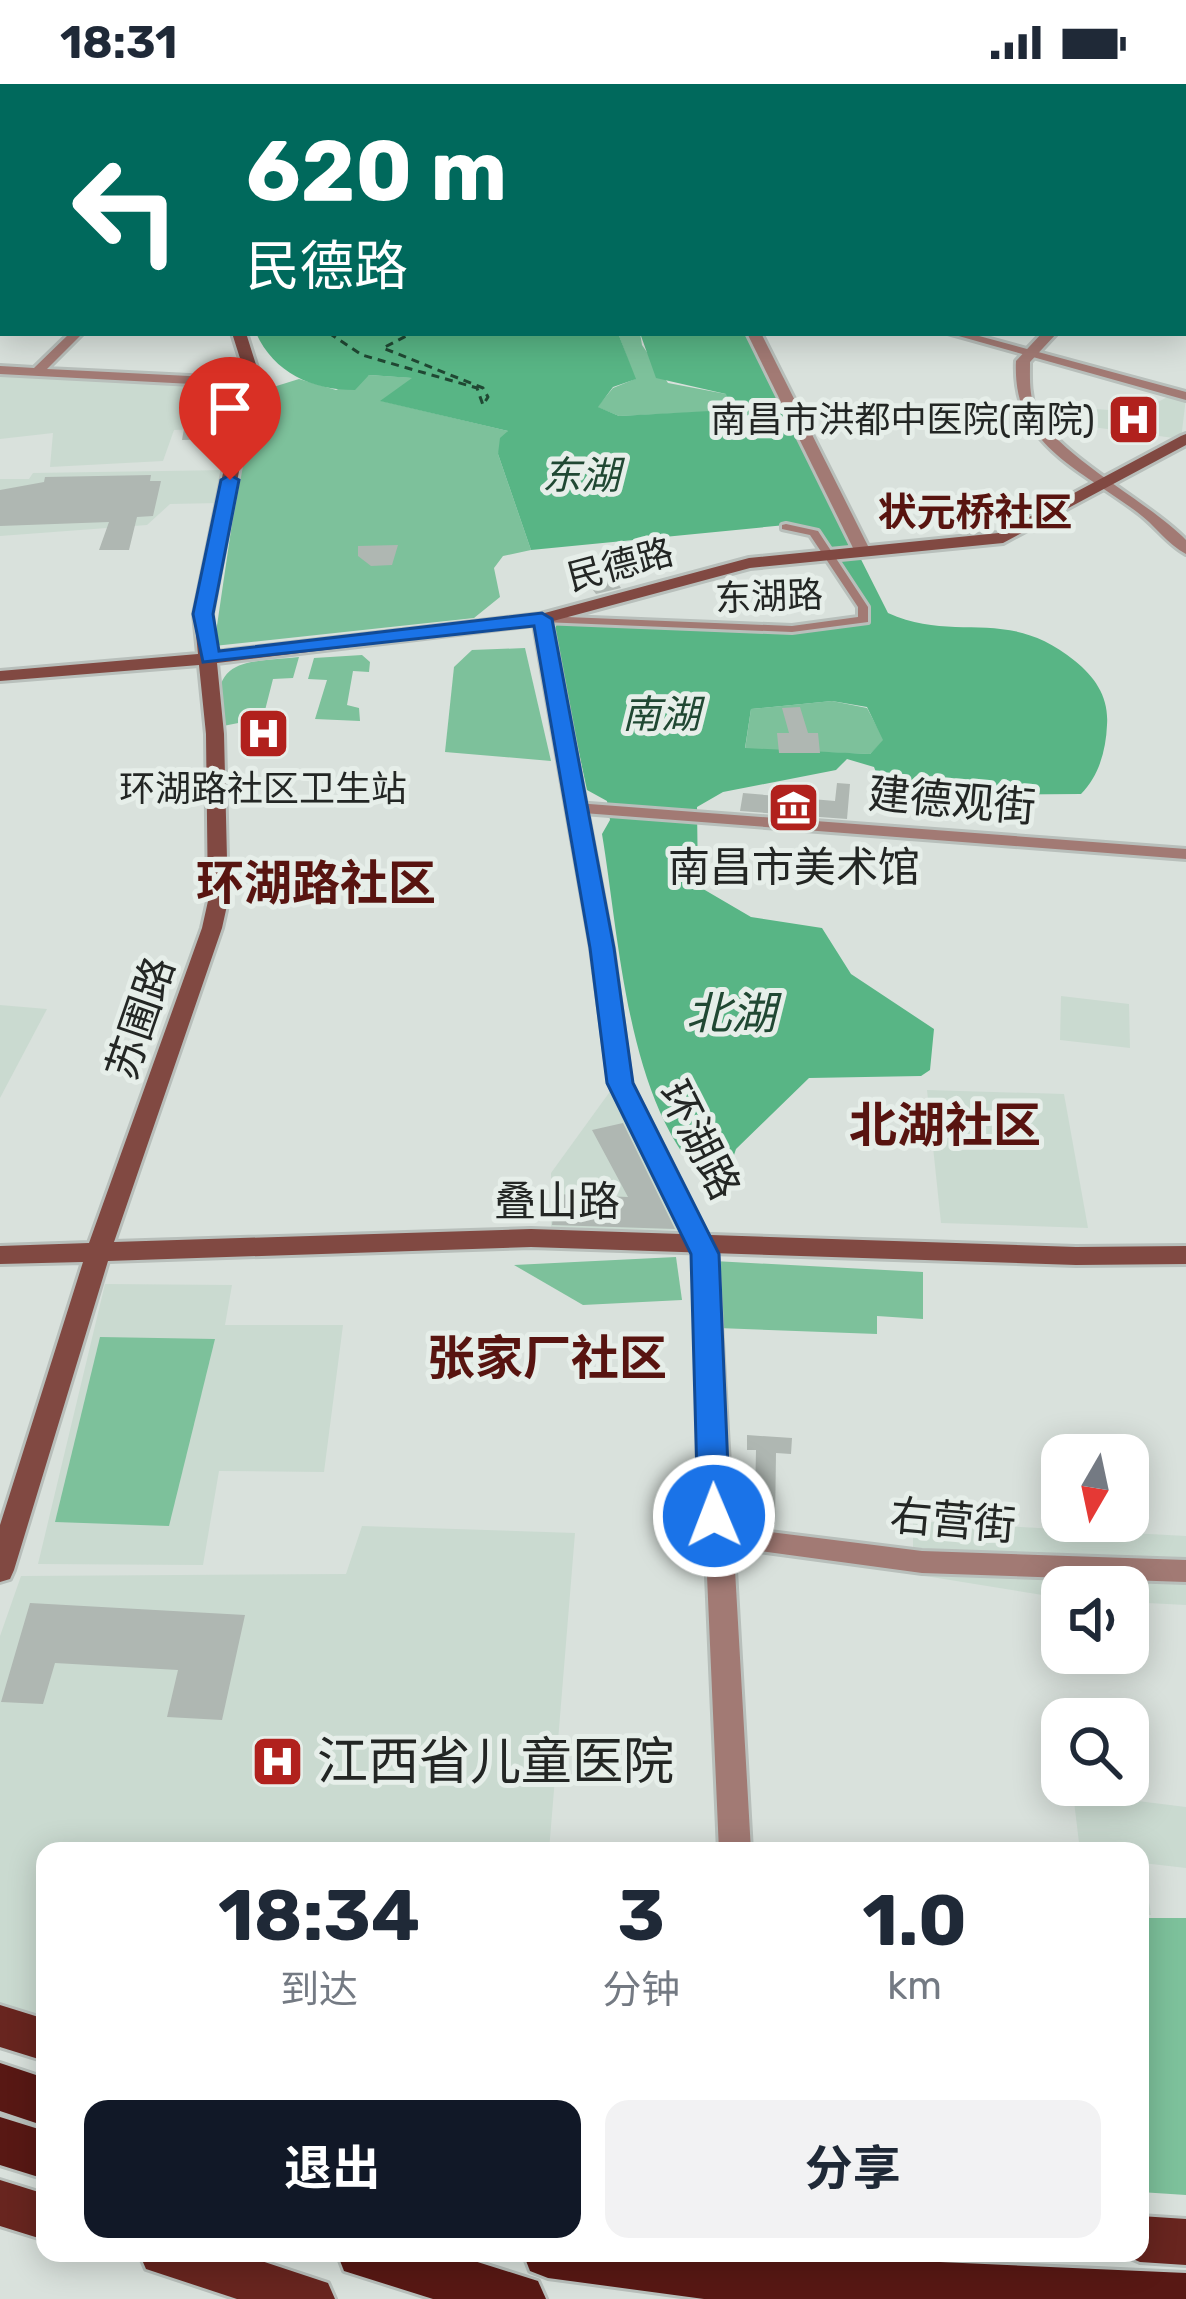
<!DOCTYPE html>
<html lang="zh">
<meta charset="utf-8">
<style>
body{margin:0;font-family:Rubik,"Noto Sans SC",sans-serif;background:#f2f2f3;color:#1f2937;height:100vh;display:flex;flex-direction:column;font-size:45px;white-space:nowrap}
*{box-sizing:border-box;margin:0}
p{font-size:39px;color:#747a83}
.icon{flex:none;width:66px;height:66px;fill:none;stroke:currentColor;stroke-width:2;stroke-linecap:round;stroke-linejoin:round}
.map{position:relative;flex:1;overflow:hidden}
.side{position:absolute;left:36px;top:1758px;width:1113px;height:420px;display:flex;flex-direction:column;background:#fff;border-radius:24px;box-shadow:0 6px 30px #0003}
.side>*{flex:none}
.hud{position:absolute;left:0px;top:0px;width:1188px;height:252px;box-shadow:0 6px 30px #0003;background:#00695c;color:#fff;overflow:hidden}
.needle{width:78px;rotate:189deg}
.buttons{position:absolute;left:1041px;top:1350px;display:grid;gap:24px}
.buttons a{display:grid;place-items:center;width:108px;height:108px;border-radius:24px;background:#fff;box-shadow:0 6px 30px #0003;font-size:60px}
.pin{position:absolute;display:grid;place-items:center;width:102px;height:102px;color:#fff;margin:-123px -51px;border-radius:50% 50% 50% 0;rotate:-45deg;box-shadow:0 0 12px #0007}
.pin .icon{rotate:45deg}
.me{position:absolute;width:132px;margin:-66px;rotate:359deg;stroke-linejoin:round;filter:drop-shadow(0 0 9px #0008)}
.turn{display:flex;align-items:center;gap:42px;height:252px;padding:0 48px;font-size:54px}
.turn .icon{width:156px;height:156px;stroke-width:2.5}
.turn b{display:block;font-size:84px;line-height:102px}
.eta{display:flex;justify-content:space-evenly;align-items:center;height:204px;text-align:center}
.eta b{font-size:72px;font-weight:700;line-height:84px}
.button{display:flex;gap:24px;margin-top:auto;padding:24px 48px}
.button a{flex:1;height:138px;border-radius:24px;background:#111827;color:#fff;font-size:48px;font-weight:700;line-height:138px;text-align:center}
.button a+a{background:#f2f2f3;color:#1f2937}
.status{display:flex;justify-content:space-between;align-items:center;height:84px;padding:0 60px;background:#fff;direction:ltr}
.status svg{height:33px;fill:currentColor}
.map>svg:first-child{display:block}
</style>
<div class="status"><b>18:31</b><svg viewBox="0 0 49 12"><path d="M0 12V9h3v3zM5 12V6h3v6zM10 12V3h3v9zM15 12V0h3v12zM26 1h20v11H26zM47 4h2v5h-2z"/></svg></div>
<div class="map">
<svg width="1186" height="2215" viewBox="0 0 1186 2215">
<rect width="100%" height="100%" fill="#d9e1dc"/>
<g fill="#cadad0">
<path d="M0,290L230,300L231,344L174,346L163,377L50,383L53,349L0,355Z"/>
<path d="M1173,310L1186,314L1181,355L1085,342L1080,324L1139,328Z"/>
<path d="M227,386L219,419L170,420L147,441L0,452V395H29L33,389Z"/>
<path d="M1061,912L1129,920L1130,964L1060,956Z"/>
<path d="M0,921L47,925L0,1014Z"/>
<path d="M614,1002L687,1146L551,1145V1089Z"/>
<path d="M927,1006L1064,1010L1088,1144L941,1139Z"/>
<path d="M105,1200L232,1201L225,1241H343L324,1388L219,1387L203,1481L38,1480Z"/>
<path d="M913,1437L1186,1452V1521L1128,1518V1503H1062L1061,1514L913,1490Z"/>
<path d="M362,1442L575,1449L549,1767H45V1945L0,1932V1552L21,1492L346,1490Z"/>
<path d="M1073,1709L1186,1723V1784L1143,1779L1151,1831H1140V1767H1080Z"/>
</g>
<g fill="#7dc19b">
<path d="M618,249H640L642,261L668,299L726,310L728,327L619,332L597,323L613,304L635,295Z"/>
<path d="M369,291L414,294L382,317L508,347L498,370L531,466L503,472L494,484L500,513L474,534L214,562L251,310L299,295L336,306Z"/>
<path d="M525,564L551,677L445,668L454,583L472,566Z"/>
<path d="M362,571L370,578L369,588L353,587L347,621L359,624L360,637L315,635L327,596L308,595L314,574Z"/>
<path d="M299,573L293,594L273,595L263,634L218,643C212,573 240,579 299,573Z"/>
<path d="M832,617L867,624L884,656L870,670L745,665L751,625Z"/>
<path d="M676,1173L682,1216L583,1221L514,1181Z"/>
<path d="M714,1177L923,1188V1235L877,1232V1250L718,1244Z"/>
<path d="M100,1253L215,1255L169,1442L55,1438Z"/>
<path d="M1140,1834H1186V2111L1140,2108Z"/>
</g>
<path fill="#58b585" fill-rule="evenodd" d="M256,249H618L636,295L613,303L598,323L619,332L728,326L726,310L656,294L640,249H747L888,529C957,560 1007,521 1075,577C1096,594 1109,614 1107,641C1106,666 1099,692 1081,710L961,711L880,699L874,683L847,675L836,686L723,708L697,723L698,802L751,833L822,844L851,890L934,945L930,986L921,992L809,994L736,1065L724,1101L712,1103C627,1028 620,857 602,750L610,736L607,717L587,706L553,548L557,540C659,523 763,564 865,537L867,530C850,498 835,447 796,440L531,466L498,370L500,354L508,347L380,317L412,294L369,291L355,306C312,306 274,289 256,249ZM832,617L867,623L883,656L870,670L745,664L751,625Z"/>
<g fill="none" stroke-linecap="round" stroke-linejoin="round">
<path stroke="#204833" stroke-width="3" stroke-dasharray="8 6" stroke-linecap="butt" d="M329,249L362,271L477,304L483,321L488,313L483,304L383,264L412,249"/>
</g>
<g fill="#afb7b2">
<path d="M229,338L225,355L182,356L185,339Z"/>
<path d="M151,391L150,397H161L153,432L137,433L129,466H99L109,438L0,442V406L44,398L45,393Z"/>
<path d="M398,461L392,481L371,482L358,472V462Z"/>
<path d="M605,481L621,504L596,510L578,486Z"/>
<path d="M800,623L808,649H818L820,669H779L777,649H789L782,624Z"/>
<path d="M837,699L850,700L847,735L740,727L743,709L835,717Z"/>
<path d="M623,1039L675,1145L552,1141L555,1110L628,1113L592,1046Z"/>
<path d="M747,1351L792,1354L791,1370L776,1369L775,1440L756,1439V1432H746V1415H755L756,1366H747Z"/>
<path d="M30,1519L245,1531L222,1636L167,1633L178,1586L55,1579L43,1620L1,1618Z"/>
</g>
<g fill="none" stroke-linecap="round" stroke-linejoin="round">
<defs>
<path id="pedestrian" d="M786,440L818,447L868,523V538L792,548L542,538L537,535L542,532L792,542L858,533V523L810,451L782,445V441Z"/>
<g id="minor">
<rect x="72" y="0" width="10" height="3"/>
<rect x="1185" y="73" width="1" height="6"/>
<rect x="0" y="130" width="3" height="10"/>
<path d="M70,249H83L47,285L250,295L256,299L250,303L0,290V282L34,284Z"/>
<path d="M948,249H968L1186,308V316Z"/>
<path d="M576,719L1186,765V775L570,728V720Z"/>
<path d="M715,1441L922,1467L1186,1476V1498L922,1489L715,1461L706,1458L703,1451L706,1444Z"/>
</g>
<g id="tertiary">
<rect x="1020" y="0" width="10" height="3"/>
<rect x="1185" y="133" width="1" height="8"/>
<path d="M747,249H761L871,468L869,471L855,468Z"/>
<path d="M1042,249H1057L1030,278C1030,295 1029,309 1035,325C1054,370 1147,416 1186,456V470C1168,461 1154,440 1137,428C1079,384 1012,361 1016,277Z"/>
<path d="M542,530L551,535L613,864L631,999L717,1170L751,1767H719L693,1170L609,999L591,864L533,535Z"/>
</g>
<g id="secondary">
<rect x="384" y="0" width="10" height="3"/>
<path d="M1075,0H1134L1138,3H1079Z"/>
<path d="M1144,0H1186V5L1148,3Z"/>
<rect x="0" y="107" width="3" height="8"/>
<rect x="1185" y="190" width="1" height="8"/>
<path d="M232,249H246L258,287L212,530L216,568L541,530L749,474L999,449L1181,352L1186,350V361L1003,459L750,484L542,540L217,579L224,650L228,817L222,844L114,1158L531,1145L1076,1163L1186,1162V1180L1076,1181L531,1163L108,1177L14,1486L10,1495L0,1498V1441L83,1178L0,1180V1162L89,1159L202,844L208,817L206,650L199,581L0,597V587L198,570L194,530L244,287Z"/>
</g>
<g id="primary">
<path d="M1099,0H1116L1118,3H1101Z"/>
<rect x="1185" y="49" width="1" height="9"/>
<path d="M0,1921L45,1935V1977L0,1963Z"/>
<path d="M0,2096L45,2110V2156L0,2142Z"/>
<path d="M1140,2132L1186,2135V2181L1140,2178L1124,2171L1140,2169Z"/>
<path d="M139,2169H237L328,2199L335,2215H237L146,2185Z"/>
</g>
<g id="trunk">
<path d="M0,1979L45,1994V2042L0,2027Z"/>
<path d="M0,2033L45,2047V2095L0,2081Z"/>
<path d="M337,2169H449L538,2197L546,2215H433L344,2187Z"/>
<path d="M523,2169H740L1186,2189V2215H704L548,2194L530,2187Z"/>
</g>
</defs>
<use href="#pedestrian" stroke="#b8bfbb" stroke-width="6"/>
<use href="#minor" stroke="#b8bfbb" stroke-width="6"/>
<use href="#tertiary" stroke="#b8bfbb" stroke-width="6"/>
<use href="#secondary" stroke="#b8bfbb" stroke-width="6"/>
<use href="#primary" stroke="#b8bfbb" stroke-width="6"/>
<use href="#trunk" stroke="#b8bfbb" stroke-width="6"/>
<use href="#pedestrian" fill="#a27a74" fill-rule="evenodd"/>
<use href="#minor" fill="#a27a74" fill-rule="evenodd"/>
<use href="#tertiary" fill="#a27a74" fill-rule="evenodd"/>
<use href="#secondary" fill="#814942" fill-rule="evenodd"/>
<use href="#primary" fill="#68251f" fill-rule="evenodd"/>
<use href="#trunk" fill="#581814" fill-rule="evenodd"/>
</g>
<path fill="#1a73e8" stroke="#114b97" stroke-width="3" d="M230,391L239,396L213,530L219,567L542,529L552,535L614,864L633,999L719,1170L730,1432L725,1441H703L698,1432L691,1170L607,999L590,864L534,542L203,578L193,530L221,396Z"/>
<defs>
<symbol id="hospital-square" viewBox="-11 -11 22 22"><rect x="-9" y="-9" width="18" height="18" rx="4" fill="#b1211d" stroke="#e6eee9"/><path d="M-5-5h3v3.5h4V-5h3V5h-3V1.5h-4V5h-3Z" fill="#fff"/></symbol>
<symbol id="museum-square" viewBox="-11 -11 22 22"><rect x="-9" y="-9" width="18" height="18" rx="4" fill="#b1211d" stroke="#e6eee9"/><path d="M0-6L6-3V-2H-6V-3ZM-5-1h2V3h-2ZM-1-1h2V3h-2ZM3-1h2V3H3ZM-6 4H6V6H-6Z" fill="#fff"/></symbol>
</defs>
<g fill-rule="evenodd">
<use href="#hospital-square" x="1104" y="306" width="59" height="59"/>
<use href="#hospital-square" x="234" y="620" width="59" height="59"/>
<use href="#museum-square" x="764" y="694" width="59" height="59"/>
<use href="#hospital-square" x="248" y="1648" width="59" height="59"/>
</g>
<g text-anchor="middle" stroke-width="10" stroke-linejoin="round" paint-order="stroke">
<g font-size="36" fill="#232624" stroke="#e6eee9" text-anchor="end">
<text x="1095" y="348">南昌市洪都中医院(南院)</text>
<text x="263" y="717" text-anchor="middle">环湖路社区卫生站</text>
</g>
<g font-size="36" fill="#232624" stroke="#e6eee9">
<text transform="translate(620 480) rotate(-15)" y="13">民德路</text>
<text transform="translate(769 512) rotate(-2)" y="13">东湖路</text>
</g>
<g font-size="39" font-style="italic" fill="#204833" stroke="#e6eee9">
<text x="581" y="405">东湖</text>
<text x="661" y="644">南湖</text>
</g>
<g font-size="39" font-weight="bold" fill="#581410" stroke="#e6eee9">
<text x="975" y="442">状元桥社区</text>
</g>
<g font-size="42" fill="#232624" stroke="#e6eee9">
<text transform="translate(952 716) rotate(5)" y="15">建德观街</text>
<text transform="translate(140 934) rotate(-71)" y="15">苏圃路</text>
<text transform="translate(700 1056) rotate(63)" y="15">环湖路</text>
<text x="557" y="1132">叠山路</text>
<text transform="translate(953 1436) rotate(5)" y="15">右营街</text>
</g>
<g font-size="42" fill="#232624" stroke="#e6eee9">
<text x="794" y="798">南昌市美术馆</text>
</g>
<g font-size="45" font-style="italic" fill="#204833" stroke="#e6eee9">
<text x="731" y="945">北湖</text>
</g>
<g font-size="48" font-weight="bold" fill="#581410" stroke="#e6eee9">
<text x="316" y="816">环湖路社区</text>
<text x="945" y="1058">北湖社区</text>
<text x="547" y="1291">张家厂社区</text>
</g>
<g font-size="51" fill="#232624" stroke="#e6eee9" text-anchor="start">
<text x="317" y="1695">江西省儿童医院</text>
</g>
</g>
</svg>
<div class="buttons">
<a><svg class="needle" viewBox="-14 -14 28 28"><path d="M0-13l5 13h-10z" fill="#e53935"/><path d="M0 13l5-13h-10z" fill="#747a83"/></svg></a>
<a><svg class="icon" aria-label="sound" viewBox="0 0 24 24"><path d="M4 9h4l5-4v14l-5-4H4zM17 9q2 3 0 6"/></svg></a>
<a><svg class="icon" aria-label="search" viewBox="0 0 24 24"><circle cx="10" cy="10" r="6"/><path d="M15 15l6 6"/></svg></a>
</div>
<div class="pin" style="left:230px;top:396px;background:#d93025"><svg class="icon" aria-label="arrive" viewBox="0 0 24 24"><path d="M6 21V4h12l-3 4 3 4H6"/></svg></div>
<svg class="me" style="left:714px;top:1432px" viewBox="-20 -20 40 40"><circle r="17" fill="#1a73e8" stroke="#fff" stroke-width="3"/><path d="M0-11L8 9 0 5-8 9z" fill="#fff"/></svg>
<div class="hud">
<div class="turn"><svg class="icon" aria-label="left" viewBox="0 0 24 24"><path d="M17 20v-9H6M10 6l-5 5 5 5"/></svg><div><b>620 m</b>民德路</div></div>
</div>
<section class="side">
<div class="eta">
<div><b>18:34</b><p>到达</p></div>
<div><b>3</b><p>分钟</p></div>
<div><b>1.0</b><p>km</p></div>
</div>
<div class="button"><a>退出</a><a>分享</a></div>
</section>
</div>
